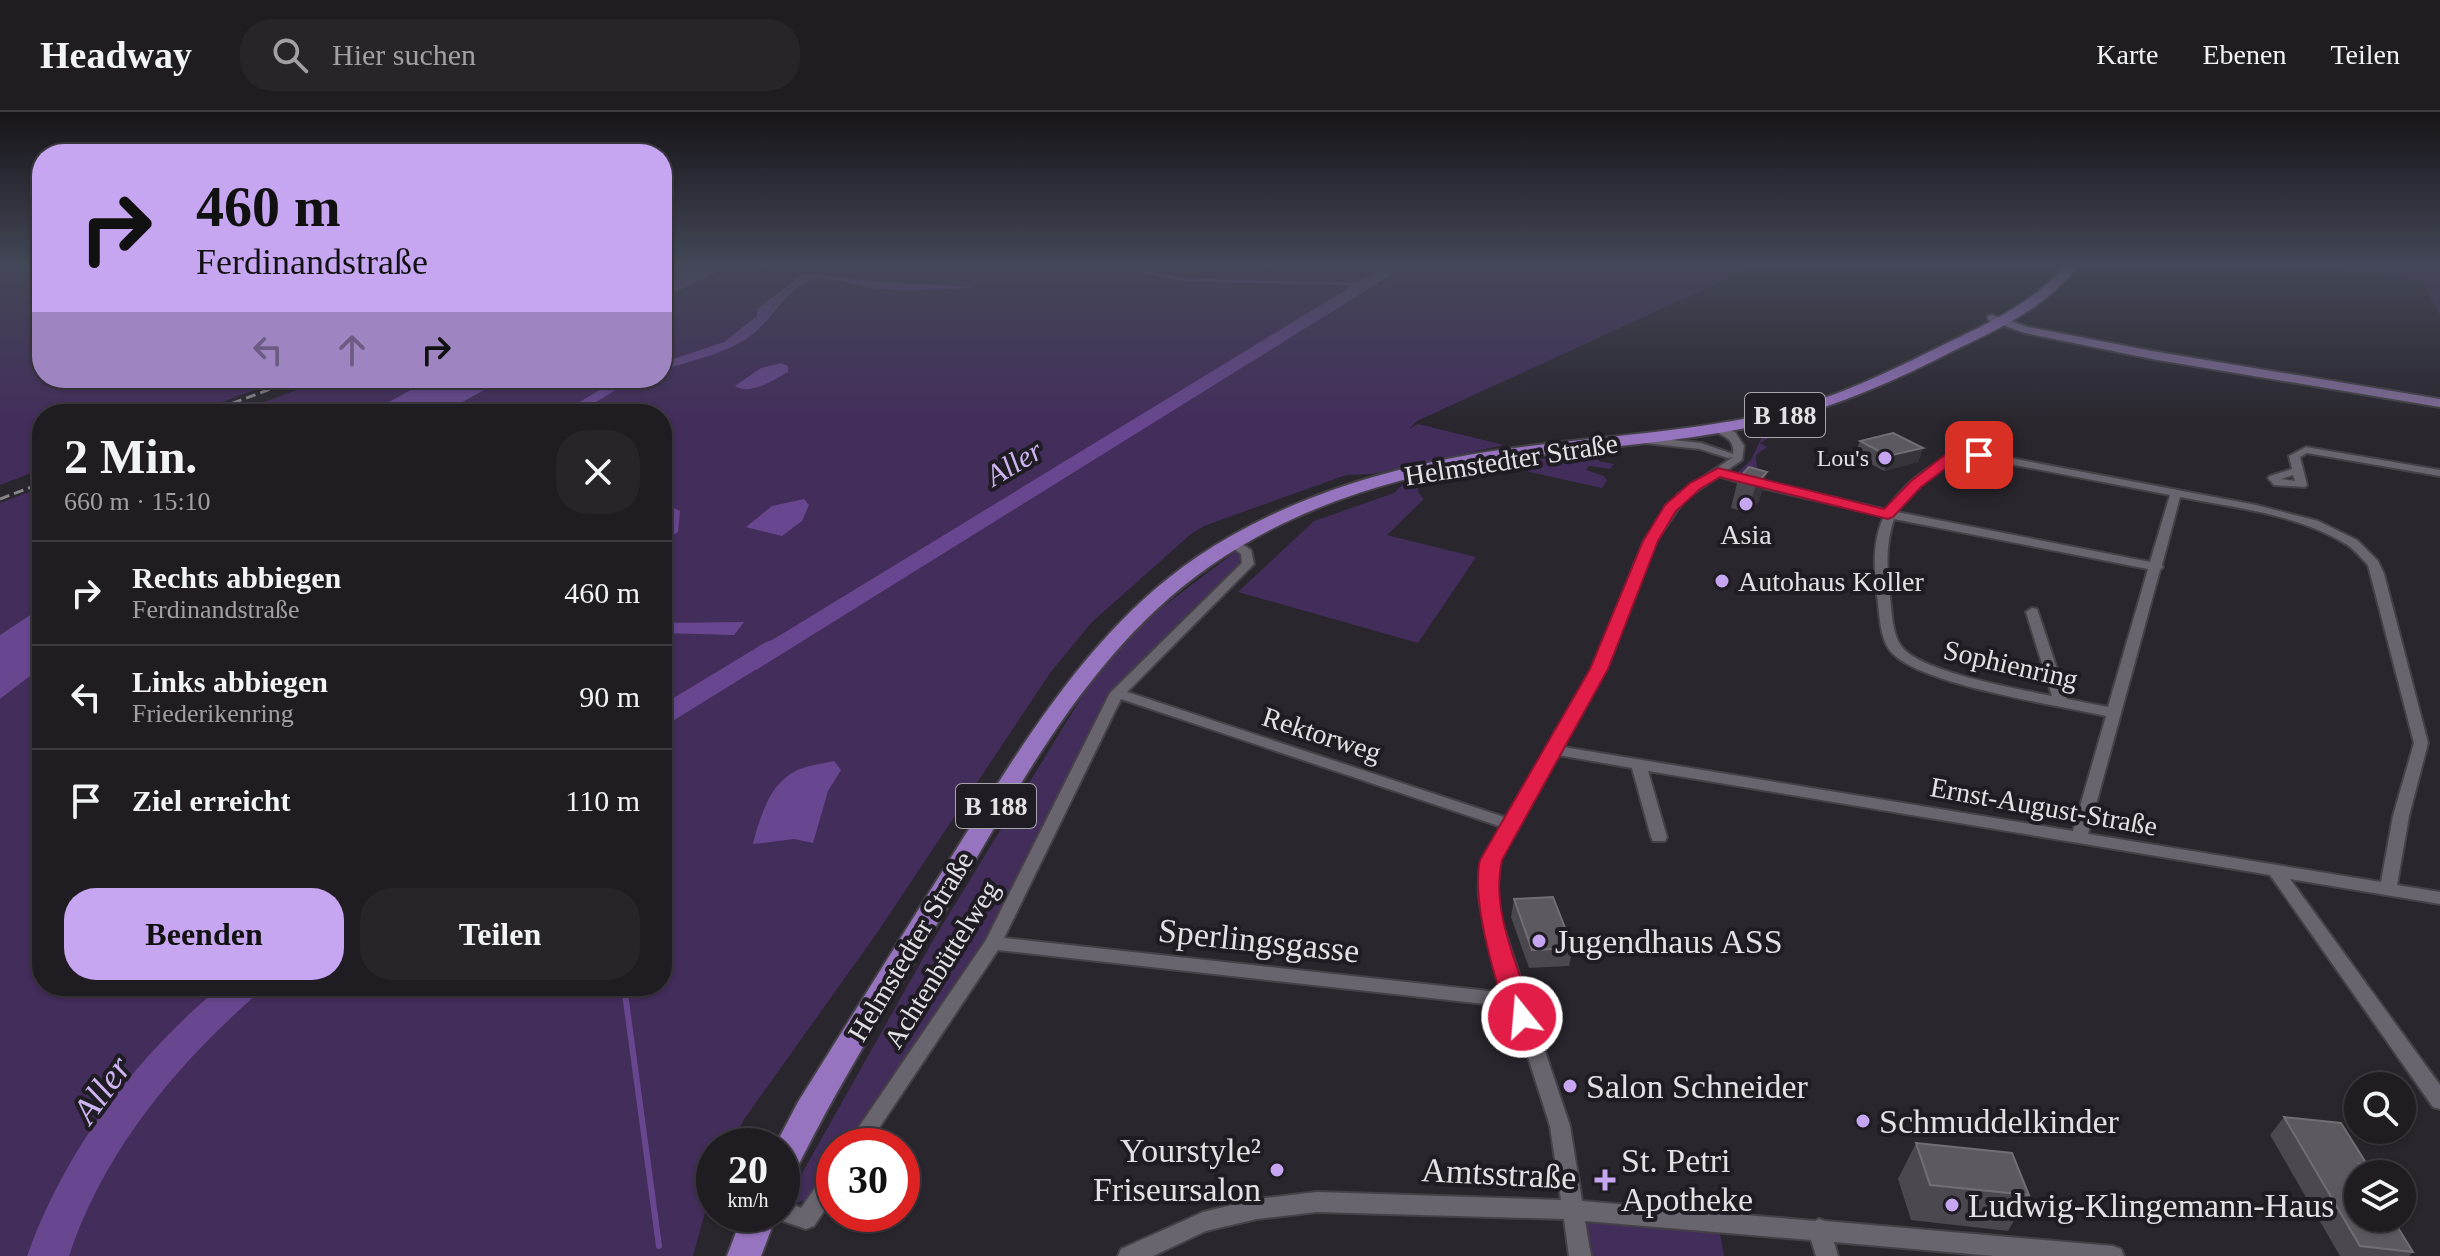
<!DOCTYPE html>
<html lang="de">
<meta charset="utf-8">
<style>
body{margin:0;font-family:Georgia,serif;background:#27252a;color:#f1f3f6;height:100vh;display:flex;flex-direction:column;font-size:30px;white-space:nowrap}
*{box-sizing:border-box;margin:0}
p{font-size:26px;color:#a1a1a5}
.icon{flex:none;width:44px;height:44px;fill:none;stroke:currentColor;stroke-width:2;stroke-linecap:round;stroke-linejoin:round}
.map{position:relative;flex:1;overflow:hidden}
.details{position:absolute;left:32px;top:292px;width:640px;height:592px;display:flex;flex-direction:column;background:#1f1c22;border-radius:32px;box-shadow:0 2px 6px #0004,0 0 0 2px #3c3a40}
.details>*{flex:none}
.top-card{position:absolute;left:32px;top:32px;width:640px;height:244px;border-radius:32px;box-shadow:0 2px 6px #0004,0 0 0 2px #3c3a40;background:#c6a6f0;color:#111;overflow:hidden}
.buttons{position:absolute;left:2344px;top:960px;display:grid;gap:16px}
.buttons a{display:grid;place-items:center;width:72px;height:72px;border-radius:50%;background:#1f1c22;box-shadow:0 2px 6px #0004,0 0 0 2px #3c3a40;font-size:40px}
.speed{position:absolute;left:696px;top:1016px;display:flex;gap:16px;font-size:40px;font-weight:700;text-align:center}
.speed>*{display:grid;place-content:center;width:104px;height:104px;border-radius:50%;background:#1f1c22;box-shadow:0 2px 6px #0004,0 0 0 2px #3c3a40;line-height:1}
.speed small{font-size:20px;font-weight:400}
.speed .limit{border:12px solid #d22;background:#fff;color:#111}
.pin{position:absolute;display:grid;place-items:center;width:68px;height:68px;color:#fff;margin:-34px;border-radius:16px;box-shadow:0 4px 12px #0006}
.me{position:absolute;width:88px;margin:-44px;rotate:343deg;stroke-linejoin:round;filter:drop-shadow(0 0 6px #0008)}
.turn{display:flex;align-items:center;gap:28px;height:168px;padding:0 32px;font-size:36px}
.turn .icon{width:104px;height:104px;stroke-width:2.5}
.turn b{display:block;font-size:56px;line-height:68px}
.lanes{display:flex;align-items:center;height:76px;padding:0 32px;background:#0003;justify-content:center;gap:40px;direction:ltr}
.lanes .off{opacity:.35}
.round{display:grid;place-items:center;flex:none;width:84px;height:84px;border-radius:32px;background:#27252a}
.head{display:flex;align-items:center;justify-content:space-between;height:136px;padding:0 32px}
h1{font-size:48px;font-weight:800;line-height:60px}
.button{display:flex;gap:16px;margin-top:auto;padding:16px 32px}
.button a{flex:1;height:92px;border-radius:32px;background:#c6a6f0;color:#111;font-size:32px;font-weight:800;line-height:92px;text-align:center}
.button a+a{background:#27252a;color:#f1f3f6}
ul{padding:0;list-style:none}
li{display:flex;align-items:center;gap:24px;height:104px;padding:0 32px;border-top:2px solid #3c3a40}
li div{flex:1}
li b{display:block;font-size:30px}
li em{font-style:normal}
header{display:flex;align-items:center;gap:48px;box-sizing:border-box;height:112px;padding:0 40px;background:#1f1c22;border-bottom:2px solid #3c3a40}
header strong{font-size:38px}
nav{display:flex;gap:44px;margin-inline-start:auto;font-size:28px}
.search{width:560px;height:72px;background:#27252a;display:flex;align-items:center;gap:20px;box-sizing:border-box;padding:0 28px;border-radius:32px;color:#a1a1a5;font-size:30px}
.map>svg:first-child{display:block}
</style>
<header>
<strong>Headway</strong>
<div class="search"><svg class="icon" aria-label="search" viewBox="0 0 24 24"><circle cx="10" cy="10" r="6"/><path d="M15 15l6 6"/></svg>Hier suchen</div>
<nav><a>Karte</a><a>Ebenen</a><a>Teilen</a></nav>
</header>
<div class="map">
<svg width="2440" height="1144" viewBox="0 0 2440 1144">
<rect width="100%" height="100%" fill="#29262d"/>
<g fill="#432d5b">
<path d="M0,153H42V266H287L190,302H42V357L0,373Z"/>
<path d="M733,153H1386L1360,170L1381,172L1412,153H1757L1417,309L1409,317L1418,312L1504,333L1373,362L1346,363L1204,414L1191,422L1091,511L1050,561L879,818L745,1006L729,1034H714V1068L693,1144H0V587L42,555V874H662V302H441L506,266H662V186Z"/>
<path d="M2298,153H2440V203L2422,169Z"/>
<path d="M328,266H432L367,302H233Z"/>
<path d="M1790,307L1791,314L1760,331L1767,335L1756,343L1757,360L1744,363L1738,360L1751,348L1763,323L1752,315Z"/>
<path d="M1593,341L1599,349L1614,352L1610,357L1589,354L1586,358L1604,364L1607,368L1602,376L1493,352Z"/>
<path d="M1405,370L1418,374V380L1424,387L1387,423L1476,445L1418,531L1238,480L1314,409L1394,381Z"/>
<path d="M42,375V495L0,523V391Z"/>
<path d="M1236,439L1242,444L1234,462L1111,580L983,836L851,1034H834C834,1066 828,1081 797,1091L792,1079L935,825L1084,581L1139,513Z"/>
<path d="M1575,1098L1717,1105L1724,1144H1583Z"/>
</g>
<g fill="#694790">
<path d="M668,153H733L662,186V156Z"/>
<path d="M1386,153H1407L756,558L738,549Z"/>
<path d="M804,161L881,170L979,175C940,177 900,182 861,174C845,170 823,163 807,170C781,183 772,209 749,225C725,242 690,249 662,258V251L724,230L757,204V197Z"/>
<path d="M781,251L788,254V260C773,268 751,284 735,274L761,256Z"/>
<path d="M432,266H506L441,302H367Z"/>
<path d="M619,266H639C612,276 588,302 560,302Z"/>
<path d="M804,387L809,393L802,409L782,424L746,415L772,394Z"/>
<path d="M663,391L680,399L678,420L662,430Z"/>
<path d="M42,495V555L0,587V523Z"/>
<path d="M744,510L734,523L662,521V511Z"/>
<path d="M834,649L841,658L828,679L813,731L794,727L753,732C759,708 769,674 792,661C803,654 821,652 834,649Z"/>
</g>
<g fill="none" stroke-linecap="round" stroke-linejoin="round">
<path stroke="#694790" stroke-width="3" d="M1109,153L1185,168L1357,172"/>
<path stroke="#694790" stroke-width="6" d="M624,874L659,1134"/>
<g fill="#694790" fill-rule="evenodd">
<path d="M775,527L784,530L788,535L784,540L671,610L662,612V593L766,530Z"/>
<path d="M221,874H261L256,883C175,954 103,1041 69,1144H27C65,1038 135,946 221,874Z"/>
</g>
<defs>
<g id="minor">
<path d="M1716,313L1735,320L1744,334L1742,348L1726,359L1748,366L1887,398C1906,367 1942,341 1979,340L2256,393L2318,409L2357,428L2378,449L2384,462L2428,631L2409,704L2397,773L2440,780V792L2290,767L2440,973V997L2433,995L2270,763L1648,659L1667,725L1665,729H1653L1651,725L1632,656L1558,643L1499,748L1495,765L1499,802L1570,1014L1582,1089L1815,1109L1819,1107L1825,1109L2113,1134L2121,1137L2124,1144H1994L1834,1130L1838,1144H1816L1811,1128L1585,1109L1591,1144H1569L1564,1107L1317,1100L1257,1107L1206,1119L1153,1144H1118L1121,1137L1203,1100L1257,1087L1317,1080L1561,1088L1550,1014L1512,895L998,838L867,1034H846L986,828L1110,581L1242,451L1241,442L1226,431L1228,428H1236L1251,438L1254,452L1127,580L1507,706L1592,557L1644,429L1677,383L1733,345L1728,346L1700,337L1644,331L1639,328L1644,325L1701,331L1733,342C1735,325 1722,325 1711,316ZM1979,346L2170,383L2150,450L1897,400C1913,373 1947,348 1979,346ZM1719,364L1745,372L1884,404C1872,430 1874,456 1877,483C1880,502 1879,528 1893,542C1926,574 2058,593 2106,604L2073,719L1563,635L1606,557L1656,429L1685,387ZM2180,385C2236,396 2297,402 2346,432C2354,437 2361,446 2368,453L2414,631L2393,704L2381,770L2088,722L2160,458L2163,455L2162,453ZM1894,407L2148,457L2108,595L2067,587L2037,497L2032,496L2026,500L2052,584C2019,577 1919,560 1901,534C1892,521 1892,501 1890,486C1887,459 1885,434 1894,407ZM1121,587L1502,715C1496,726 1487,737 1483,748C1468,785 1495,844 1507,881L1004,826Z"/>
<path d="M2306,335L2440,358V364L2307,341L2300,345L2307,373L2305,375L2274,373L2268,366L2270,364L2292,357L2289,344ZM2293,363L2295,369L2281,367Z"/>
<path d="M834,1057V1084L814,1114L806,1117L774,1106L773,1102H782V1089L801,1096L827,1059Z"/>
</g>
<path id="secondary" d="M1992,203L2028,215L2152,239L2440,287V295L2152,247L2025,221L1988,208V204Z"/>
<g id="primary">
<path d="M2066,153H2079C2046,195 2002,215 1955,238C1889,272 1824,300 1751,315C1668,332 1584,336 1500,348C1399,363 1294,395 1210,454C1088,539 1019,676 945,799C893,886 838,972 794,1062L782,1066V1034H775L798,990C851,905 904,821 957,736C1024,630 1091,517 1197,445C1286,385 1395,353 1500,338C1594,324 1689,321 1781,299C1839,285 1892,258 1945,232C1989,211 2033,191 2066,153Z"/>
<path d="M743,1102H777L761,1144H727Z"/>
</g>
</defs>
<use href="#minor" stroke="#444147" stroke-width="4"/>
<use href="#secondary" stroke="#444147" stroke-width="4"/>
<use href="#primary" stroke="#444147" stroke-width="4"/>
<use href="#minor" fill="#69656e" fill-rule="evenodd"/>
<use href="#secondary" fill="#806c97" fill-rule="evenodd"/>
<use href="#primary" fill="#9774c0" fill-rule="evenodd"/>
<g stroke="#88858b" stroke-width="3" stroke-dasharray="10 5" stroke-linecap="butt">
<path d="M292,276L320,266"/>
<path d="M204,302L300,266"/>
<path d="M0,387L42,371"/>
</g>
</g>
<g fill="#4b484f">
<path d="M1860,329L1923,336L1918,350L1884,359L1855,343Z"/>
<path d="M1767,360L1759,389L1748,401L1731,396L1738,367Z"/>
<path d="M1514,787L1573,836L1569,854L1529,856L1511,805Z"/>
<path d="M2284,1005L2368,1054L2363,1059L2413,1140L2409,1144H2340L2270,1023Z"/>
<path d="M1916,1031L2029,1083L2008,1119L1911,1108L1898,1067Z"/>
</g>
<g fill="#37343b">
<path d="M1923,336L1918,350L1884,359L1888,344Z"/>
<path d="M1767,360L1759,389L1748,401L1756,372Z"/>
</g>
<g fill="#5c5960" stroke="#716e75" stroke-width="2">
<path d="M1893,321L1923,336L1888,344L1860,329Z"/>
<path d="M1749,355L1767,360L1756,372L1738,367Z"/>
<path d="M1553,785L1573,836L1532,838L1514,787Z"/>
<path d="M2284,1005L2341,1011L2368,1054L2359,1052L2365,1062H2358V1106H2392L2413,1140L2360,1134Z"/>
<path d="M1916,1031L2012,1041L2029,1083L1930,1073Z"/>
</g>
<linearGradient id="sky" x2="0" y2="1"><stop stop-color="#171519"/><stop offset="0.49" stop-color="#434757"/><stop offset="1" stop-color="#434757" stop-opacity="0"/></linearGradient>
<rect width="2440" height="313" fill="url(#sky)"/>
<path fill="#e11d48" stroke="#92132f" stroke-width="2" d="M1979,339L1986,343L1984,346L1954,350L1921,375L1893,405L1888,407L1720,365L1700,377L1676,399L1658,429L1608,557L1502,748C1490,799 1519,856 1534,905L1531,912L1522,914L1514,912C1495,877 1471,786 1480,748L1590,557L1643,429L1665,393L1690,371L1718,356L1884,397L1911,369L1945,343Z"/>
<g fill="#c6a6f0" stroke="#1f1d23" stroke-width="3">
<circle cx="1885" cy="346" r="8"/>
<circle cx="1746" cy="392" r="8"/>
<circle cx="1722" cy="469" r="8"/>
<circle cx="1539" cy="829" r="8"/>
<circle cx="1570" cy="974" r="8"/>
<circle cx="1863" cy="1009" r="8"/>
<circle cx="1277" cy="1058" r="8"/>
<path d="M1601 1056h8v8h8v8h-8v8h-8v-8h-8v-8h8z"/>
<circle cx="1952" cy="1093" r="8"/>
</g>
<g text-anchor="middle" stroke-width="8" stroke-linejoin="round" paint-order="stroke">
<g font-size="24" fill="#e3e1e6" stroke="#1f1d23" text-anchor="end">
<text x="1869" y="354">Lou's</text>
</g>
<g fill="#1f1d23" stroke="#a8a6ac" stroke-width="2">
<rect x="1745" y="281" width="80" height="44" rx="6"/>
<rect x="956" y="672" width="80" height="44" rx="6"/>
</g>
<g font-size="26" font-weight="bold" fill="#e3e1e6">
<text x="1785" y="312">B 188</text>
<text x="996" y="703">B 188</text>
</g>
<g font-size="28" fill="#e3e1e6" stroke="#1f1d23">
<text transform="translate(1511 347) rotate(-9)" y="10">Helmstedter Straße</text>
<text transform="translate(2011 552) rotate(13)" y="10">Sophienring</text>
<text transform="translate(1322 622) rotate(18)" y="10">Rektorweg</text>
<text transform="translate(2044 694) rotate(10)" y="10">Ernst-August-Straße</text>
<text transform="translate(910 834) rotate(-59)" y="10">Helmstedter Straße</text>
<text transform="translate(941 852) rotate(-58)" y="10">Achtenbüttelweg</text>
</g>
<g font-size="28" fill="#e3e1e6" stroke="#1f1d23">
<text x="1746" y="432">Asia</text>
<text x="1738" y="479" text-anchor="start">Autohaus Koller</text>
</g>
<g font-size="30" font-style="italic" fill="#ceb4f1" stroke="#1f1d23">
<text transform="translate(1014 351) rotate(-31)" y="10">Aller</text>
</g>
<g font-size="34" fill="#e3e1e6" stroke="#1f1d23">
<text transform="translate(1259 828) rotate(6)" y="12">Sperlingsgasse</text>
<text transform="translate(1499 1061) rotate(3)" y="12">Amtsstraße</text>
</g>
<g font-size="34" fill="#e3e1e6" stroke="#1f1d23" text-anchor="start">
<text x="1555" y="841">Jugendhaus ASS</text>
<text x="1586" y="986">Salon Schneider</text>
<text x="1879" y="1021">Schmuddelkinder</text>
<text x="1261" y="1050" text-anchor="end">Yourstyle²<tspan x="1261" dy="39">Friseursalon</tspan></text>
<text x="1621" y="1060">St. Petri<tspan x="1621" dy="39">Apotheke</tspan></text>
<text x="1968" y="1105">Ludwig-Klingemann-Haus</text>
</g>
<g font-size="36" font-style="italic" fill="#ceb4f1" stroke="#1f1d23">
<text transform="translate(101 977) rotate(-54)" y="13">Aller</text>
</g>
</g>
</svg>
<div class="buttons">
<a><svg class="icon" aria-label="search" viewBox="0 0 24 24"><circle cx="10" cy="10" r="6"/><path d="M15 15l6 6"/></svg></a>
<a><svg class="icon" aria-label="layers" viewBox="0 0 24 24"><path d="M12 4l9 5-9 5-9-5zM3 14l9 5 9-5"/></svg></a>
</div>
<div class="speed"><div>20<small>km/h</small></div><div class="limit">30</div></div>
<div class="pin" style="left:1979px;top:343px;background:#d93025"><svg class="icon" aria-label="arrive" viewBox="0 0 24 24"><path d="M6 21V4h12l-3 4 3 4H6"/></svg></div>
<svg class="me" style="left:1522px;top:905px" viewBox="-20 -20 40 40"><circle r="17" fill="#e11d48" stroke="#fff" stroke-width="3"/><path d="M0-11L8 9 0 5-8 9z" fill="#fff"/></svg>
<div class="top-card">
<div class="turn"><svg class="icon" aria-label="right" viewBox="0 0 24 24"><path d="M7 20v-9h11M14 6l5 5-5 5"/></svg><div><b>460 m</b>Ferdinandstraße</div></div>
<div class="lanes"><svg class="icon off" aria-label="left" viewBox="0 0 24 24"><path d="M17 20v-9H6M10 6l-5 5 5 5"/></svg><svg class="icon off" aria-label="ahead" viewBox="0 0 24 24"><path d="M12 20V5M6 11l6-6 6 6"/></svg><svg class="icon" aria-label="right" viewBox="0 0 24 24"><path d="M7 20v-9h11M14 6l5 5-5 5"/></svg></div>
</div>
<section class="details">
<div class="head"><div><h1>2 Min.</h1><p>660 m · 15:10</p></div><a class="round"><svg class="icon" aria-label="close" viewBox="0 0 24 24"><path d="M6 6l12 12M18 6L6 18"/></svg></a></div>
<ul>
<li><svg class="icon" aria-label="right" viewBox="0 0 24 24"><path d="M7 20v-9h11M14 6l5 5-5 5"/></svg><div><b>Rechts abbiegen</b><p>Ferdinandstraße</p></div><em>460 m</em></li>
<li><svg class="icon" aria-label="left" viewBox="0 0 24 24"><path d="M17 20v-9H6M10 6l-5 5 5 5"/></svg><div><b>Links abbiegen</b><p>Friederikenring</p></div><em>90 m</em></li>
<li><svg class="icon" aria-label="arrive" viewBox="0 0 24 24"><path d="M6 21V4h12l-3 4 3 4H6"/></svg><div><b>Ziel erreicht</b></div><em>110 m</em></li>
</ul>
<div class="button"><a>Beenden</a><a>Teilen</a></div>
</section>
</div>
